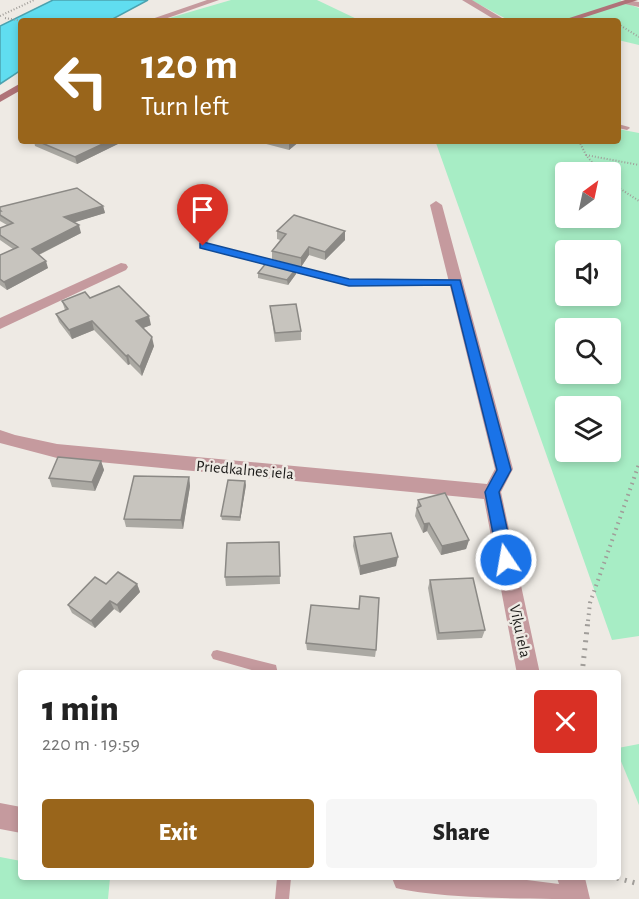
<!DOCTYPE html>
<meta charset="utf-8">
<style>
body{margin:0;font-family:"Alegreya Sans",sans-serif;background:#f6f6f6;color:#222;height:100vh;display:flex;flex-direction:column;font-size:22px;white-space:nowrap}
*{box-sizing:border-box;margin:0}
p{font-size:20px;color:#767676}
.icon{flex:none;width:33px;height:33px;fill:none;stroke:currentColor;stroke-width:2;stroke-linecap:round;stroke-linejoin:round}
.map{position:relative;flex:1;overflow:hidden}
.drawer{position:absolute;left:18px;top:670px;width:603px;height:210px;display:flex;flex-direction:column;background:#fff;border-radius:6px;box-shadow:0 3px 9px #0003}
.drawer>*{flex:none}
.guide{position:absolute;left:18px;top:18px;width:603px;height:126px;border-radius:6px;box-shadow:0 3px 9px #0003;background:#99651b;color:#fff;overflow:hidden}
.needle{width:39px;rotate:33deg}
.controls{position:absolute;left:555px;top:162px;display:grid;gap:12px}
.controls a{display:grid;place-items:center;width:66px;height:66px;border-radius:6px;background:#fff;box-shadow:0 3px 9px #0003;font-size:30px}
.pin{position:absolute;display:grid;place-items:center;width:51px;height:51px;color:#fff;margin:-62px -26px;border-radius:50% 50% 50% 0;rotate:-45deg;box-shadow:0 0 6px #0007}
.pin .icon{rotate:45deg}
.me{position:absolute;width:66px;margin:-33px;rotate:348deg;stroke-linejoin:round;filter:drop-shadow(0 0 4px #0008)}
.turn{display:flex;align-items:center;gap:21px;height:126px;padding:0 24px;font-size:27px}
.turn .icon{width:78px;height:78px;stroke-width:2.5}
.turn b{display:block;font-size:42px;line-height:51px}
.round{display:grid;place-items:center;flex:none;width:63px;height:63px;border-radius:6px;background:#f6f6f6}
.summary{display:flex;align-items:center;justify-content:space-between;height:102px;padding:0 24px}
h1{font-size:36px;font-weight:800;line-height:45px}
.cta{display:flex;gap:12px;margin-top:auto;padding:12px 24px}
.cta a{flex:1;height:69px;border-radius:6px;background:#99651b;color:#fff;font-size:24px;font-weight:800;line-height:69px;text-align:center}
.cta a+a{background:#f6f6f6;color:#222}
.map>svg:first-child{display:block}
</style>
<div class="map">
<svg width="639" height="899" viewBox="0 0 639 899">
<rect width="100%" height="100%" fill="#eeeae4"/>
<g fill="#a7edc5" fill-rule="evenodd">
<path d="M231,0H317L361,21H159Z"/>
<path d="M471,0H622L620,1L639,8V45L618,40V21H510Z"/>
<path d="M618,129L639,133V636L612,640L436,143L430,141H618ZM566,172H610V218H566ZM566,250H610V296H566ZM566,328H610V374H566ZM566,406H610V452H566Z"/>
<path d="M639,744V805L618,754V748Z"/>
<path d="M0,857L21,861V878H110L108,899H0Z"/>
</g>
<path fill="#60ddf0" stroke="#4ba2af" stroke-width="1.5" d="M53,0H148L109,21H21V70L0,84V26Z"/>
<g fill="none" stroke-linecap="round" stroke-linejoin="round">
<g stroke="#a09d99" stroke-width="2" stroke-dasharray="1 2" stroke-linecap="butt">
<path d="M0,16L34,0"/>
<path d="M5,18L23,21"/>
<path d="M618,24L639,37"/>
<path d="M579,141L586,155L600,172"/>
<path d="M586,155L639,165"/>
<path d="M610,182L639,201"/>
</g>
<path stroke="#a09d99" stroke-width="4" stroke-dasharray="1.5 4.5" stroke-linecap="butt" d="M588,621L590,603L639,464"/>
<g stroke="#a09d99" stroke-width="5" stroke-dasharray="2 6" stroke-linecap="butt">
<path d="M582,674L588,620"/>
<path d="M617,878L639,884"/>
</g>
<g fill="#c59a9e" fill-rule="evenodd">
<path d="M618,124L629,127L630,128L627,130L618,128Z"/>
<path d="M217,199L220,201L207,245L349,281L456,280L460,282L456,284L349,285L201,247L200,246L214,201Z"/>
<path d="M217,650L272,664L276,665L278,674H266L213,659L211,655L213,651Z"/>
<path d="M277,878H291L289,899H275Z"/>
</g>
<g fill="#c59a9e" fill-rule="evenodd">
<path d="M207,0H219L159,21H146Z"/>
<path d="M462,0H472L507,21H497Z"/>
<path d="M625,0L639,2V7L625,4Z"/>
<path d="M436,201L442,205L513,469L501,492L540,674H517L484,499L57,458L0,443V430L15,435L57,444L487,484L495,469L430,205Z"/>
<path d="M121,263L126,264L128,267L126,270L0,329V318Z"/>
<path d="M0,803L21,807V833L0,829Z"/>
<path d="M392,878H511L559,884L557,878H585L590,899C538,899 442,899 396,888Z"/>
</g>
<g fill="#af7378" fill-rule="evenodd">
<path d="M625,0H638L573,21H560Z"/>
<path d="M21,83V90L0,102V95Z"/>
</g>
</g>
<g fill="#aba9a3">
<path d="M34,141H124L77,164L35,146Z"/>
<path d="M255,141H300L289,150Z"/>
<path d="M103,206L105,213L74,222L81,233L39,255L48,268L7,290L0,285V255L13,249L0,240V228L7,225L0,221V207Z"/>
<path d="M277,231H345V240L325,260L309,255L301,267L272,259V251L280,240L277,239Z"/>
<path d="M258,273L296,274L288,285L258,278Z"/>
<path d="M90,298L151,325L143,328L154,346L142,376L130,364L128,365L94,330L72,339L59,322L56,314L65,310L62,301Z"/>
<path d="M270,306L301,331V340L275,342Z"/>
<path d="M101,461L104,470L95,491L52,487L49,478Z"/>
<path d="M189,477L190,486L183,529L126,527L124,519Z"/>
<path d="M246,485L240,521L222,520L221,516Z"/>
<path d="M418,500L469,540L466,549L441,555L427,531L423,533L415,516Z"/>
<path d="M354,537L396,566L360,575L353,546Z"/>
<path d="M279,542L280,584L226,586L225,577Z"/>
<path d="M430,580L485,630L482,638L437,640L428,588Z"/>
<path d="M106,584H137L140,592L120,613L114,609L95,628L72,613L68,605Z"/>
<path d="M359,609L376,650L375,657L307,650L306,643Z"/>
</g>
<g fill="#8b8985">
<path d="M109,141H124L77,164L75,157Z"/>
<path d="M289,141H300L289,150Z"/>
<path d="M103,206L105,213L66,225L64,217Z"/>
<path d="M79,225L81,233L34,257L32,249Z"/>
<path d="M345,231V240L325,260V252Z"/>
<path d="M309,247V255L301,267V258Z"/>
<path d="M46,261L48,268L7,290L4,282Z"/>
<path d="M296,269V274L288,285L287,280Z"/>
<path d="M149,316L151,325L138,330L136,321Z"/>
<path d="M92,321L94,330L72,339L69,330Z"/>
<path d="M152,337L154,346L142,376L140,367Z"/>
<path d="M128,355L130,364L128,365L126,356Z"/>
<path d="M101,461L104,470L95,491L92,482Z"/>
<path d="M189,477L190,486L183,529L181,520Z"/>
<path d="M245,481L246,485L240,521V517Z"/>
<path d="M429,523L427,531L423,533L424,524Z"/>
<path d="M469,540L466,549L441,555L442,546Z"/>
<path d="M398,557L396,566L360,575V566Z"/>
<path d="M137,584L140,592L120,613L117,605Z"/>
<path d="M110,601L114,609L95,628L91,621Z"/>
</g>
<g fill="#c7c4be" stroke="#8b8985" stroke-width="1.5">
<path d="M37,141H109L75,157Z"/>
<path d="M77,188L103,206L64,217L79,225L32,249L46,261L4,282L0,279V255L18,247L0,235V228L13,223L0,215V211H1L0,210V207Z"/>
<path d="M294,215L345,231L325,252L309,247L301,258L272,251L286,234L277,231Z"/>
<path d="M267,262L296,269L287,280L258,273Z"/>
<path d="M119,286L149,316L136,321L152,337L140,367L128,355L126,356L92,321L69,330L56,314L68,309L62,301L85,292L90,298Z"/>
<path d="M296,304L301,331L275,333L270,306Z"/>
<path d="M58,457L101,461L92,482L49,478Z"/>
<path d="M134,476L189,477L181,520L124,519Z"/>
<path d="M228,480L245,481L240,517L221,516Z"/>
<path d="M445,493L469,540L442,546L429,523L424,524L417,508L421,506L418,500Z"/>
<path d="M391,533L398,557L360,566L354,537Z"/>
<path d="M279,542L280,576L225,577L227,543Z"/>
<path d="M118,572L137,584L117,605L110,601L91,621L68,605L95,577L106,584Z"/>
<path d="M473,578L485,630L439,633L430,580Z"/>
<path d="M360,596L379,598L376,650L306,643L311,605L359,609Z"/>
</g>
<path fill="#1a73e8" stroke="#114b97" stroke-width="1.5" d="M203,242L349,279L460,280L511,470L499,492L514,560L512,565L506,567L501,565L498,560L485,492L497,470L451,285L349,286L200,248V243Z"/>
<g text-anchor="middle" stroke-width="5" stroke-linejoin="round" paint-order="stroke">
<g font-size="16" fill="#1b1a18" stroke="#eeeae4">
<text transform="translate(245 469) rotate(5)" y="6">Priedkalnes iela</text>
<text transform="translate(521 631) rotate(78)" y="6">Vīķu iela</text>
</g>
</g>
</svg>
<div class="controls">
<a><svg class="needle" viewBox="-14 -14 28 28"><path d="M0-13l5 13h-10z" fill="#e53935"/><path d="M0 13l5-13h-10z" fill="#767676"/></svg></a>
<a><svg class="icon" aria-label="sound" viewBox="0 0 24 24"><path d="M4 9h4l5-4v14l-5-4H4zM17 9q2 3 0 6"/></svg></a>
<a><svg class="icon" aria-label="search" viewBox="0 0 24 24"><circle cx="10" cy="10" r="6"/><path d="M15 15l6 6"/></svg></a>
<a><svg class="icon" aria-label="layers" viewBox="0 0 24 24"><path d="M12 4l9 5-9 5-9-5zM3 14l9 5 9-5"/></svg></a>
</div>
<div class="pin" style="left:203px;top:246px;background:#d93025"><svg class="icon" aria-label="arrive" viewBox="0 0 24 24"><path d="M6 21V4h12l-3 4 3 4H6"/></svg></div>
<svg class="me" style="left:506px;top:560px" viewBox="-20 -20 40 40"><circle r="17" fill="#1a73e8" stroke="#fff" stroke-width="3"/><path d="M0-11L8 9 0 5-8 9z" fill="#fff"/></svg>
<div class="guide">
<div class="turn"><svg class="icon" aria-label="left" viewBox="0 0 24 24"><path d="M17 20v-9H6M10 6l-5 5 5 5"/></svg><div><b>120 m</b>Turn left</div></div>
</div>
<section class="drawer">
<div class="summary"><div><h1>1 min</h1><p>220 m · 19:59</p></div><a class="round" style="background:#d93025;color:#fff"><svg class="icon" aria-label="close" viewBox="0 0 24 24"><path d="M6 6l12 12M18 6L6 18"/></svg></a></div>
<div class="cta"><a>Exit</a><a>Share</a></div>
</section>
</div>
